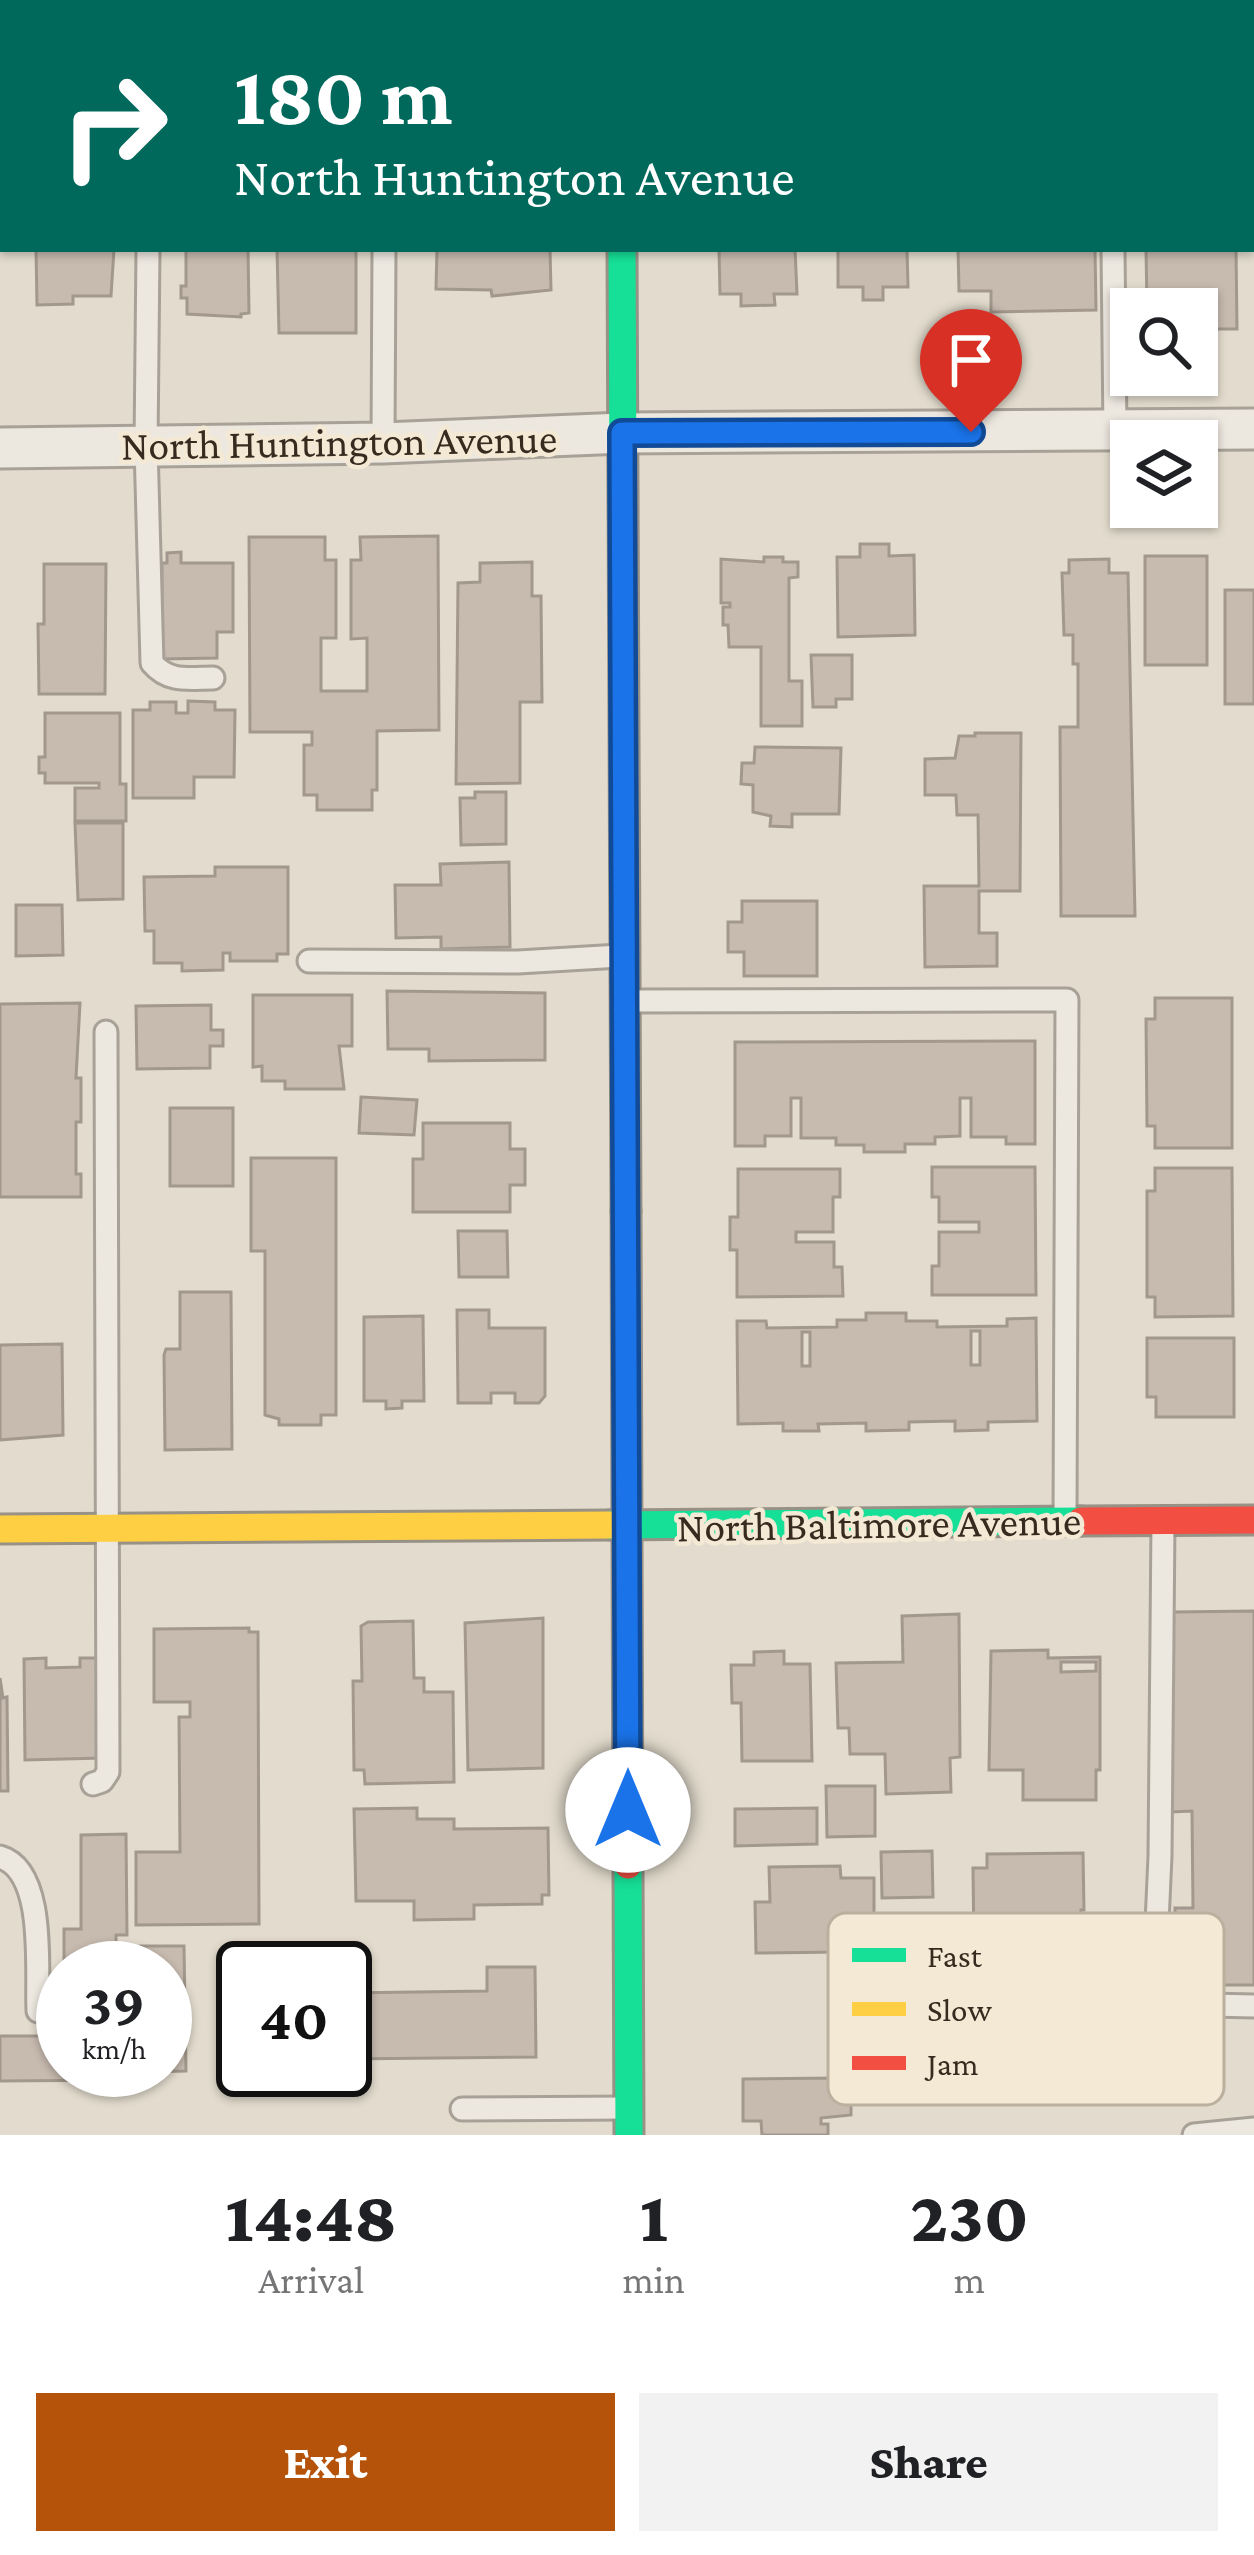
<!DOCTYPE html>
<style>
body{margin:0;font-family:"Crimson Pro",serif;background:#f2f2f2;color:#202124;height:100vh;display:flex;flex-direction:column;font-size:45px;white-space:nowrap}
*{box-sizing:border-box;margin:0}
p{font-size:39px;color:#757577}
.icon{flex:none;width:66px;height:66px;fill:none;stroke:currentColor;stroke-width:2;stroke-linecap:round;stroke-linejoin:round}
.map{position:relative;height:2135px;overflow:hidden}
.details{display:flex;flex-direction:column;background:#fff;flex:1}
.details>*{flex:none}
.hud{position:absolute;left:0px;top:0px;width:1254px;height:252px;box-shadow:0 3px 9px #0004;background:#00695c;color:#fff;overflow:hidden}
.buttons{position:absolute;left:1110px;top:288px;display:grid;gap:24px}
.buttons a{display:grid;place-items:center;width:108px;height:108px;border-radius:0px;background:#fff;box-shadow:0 3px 9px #0004;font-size:60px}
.speed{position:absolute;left:36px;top:1941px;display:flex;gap:24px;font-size:60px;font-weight:700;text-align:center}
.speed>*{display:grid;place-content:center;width:156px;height:156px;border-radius:50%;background:#fff;box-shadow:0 3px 9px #0004;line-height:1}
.speed small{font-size:30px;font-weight:400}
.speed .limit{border:6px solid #111;border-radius:18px;background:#fff;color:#111}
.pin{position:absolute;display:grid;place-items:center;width:102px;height:102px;color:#fff;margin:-123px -51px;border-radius:50% 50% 50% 0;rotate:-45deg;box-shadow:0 0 12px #0007}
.pin .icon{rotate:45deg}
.me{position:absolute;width:132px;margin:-66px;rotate:0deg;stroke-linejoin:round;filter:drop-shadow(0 0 9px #0008)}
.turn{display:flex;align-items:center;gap:42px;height:252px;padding:0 36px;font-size:54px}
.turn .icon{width:156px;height:156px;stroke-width:2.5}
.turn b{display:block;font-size:84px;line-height:102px}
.eta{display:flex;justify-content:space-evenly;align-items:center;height:204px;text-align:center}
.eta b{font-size:72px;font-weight:800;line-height:84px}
.primary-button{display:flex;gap:24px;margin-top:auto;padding:24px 36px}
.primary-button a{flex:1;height:138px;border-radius:0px;background:#b45309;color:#fff;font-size:48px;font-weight:800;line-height:138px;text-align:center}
.primary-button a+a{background:#f2f2f2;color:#202124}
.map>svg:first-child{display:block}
</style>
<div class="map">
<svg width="1254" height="2135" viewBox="0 0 1254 2135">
<rect width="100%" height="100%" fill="#e3dcce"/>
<g fill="#c7baaf" stroke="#a3988d" stroke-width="3" fill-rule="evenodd">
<rect x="958" y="0" width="139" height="3"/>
<path d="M36,249H114L111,296H73V304L37,305Z"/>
<path d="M186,249H248L249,313L241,314V317L187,314V298H181V286H186Z"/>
<path d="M277,249L356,250V333H279Z"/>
<path d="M437,249H550L551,290L492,296L491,290L436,289Z"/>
<path d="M719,249H795L797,294H774L775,305L741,306V294H720Z"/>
<path d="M838,249H907L908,287H883V300H863V287H838Z"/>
<path d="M958,249H1095L1096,310L991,312V291H959Z"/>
<path d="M1146,249H1236L1237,329H1197V309H1147Z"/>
<path d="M438,536L439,730L377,731V790H372V810H317V795H304V745H312V732H250L249,537H325V560H336V638H321V691H367V638L351,639V560H361L360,537Z"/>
<path d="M860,544H889V556L914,555L915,635L838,637L837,557H860Z"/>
<path d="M181,552V563H233V632H217V658L162,659V563H167V553Z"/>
<rect x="1145" y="556" width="62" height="109"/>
<path d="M764,557H783V562H798V577L789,578V681H802V726H761V647H729L728,625H723V607H730V603H721V559L764,562Z"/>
<path d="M1109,559V573H1128L1135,916H1061L1060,727H1078V664H1073V635H1064L1062,573H1069V560Z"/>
<path d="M532,562V596H541L542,702H520V783L456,784L458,583L480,582V563Z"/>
<path d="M44,564H106L105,694H39L38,624H44Z"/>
<rect x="1225" y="590" width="29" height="114"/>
<path d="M811,655H852V699H836V707H813Z"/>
<path d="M188,701L215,702V710H235L234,777H194V798H133V710H150V702H176V713H188Z"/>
<path d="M45,713H120V784H126V821H75V788H99V783H45V773H39V757H45Z"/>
<path d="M975,733H1021L1020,891H979V933H997V966L925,967L924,886H979L978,815H957L956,795H925V759L955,758L959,736H975Z"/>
<path d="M755,747L841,748L839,814H792V827L770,826L771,816L753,812V785L741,784L742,763H754Z"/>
<path d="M475,792H506V844L461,845L460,798H475Z"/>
<path d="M75,823H123V899L78,900Z"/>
<path d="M509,862L510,947L441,949V937L396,938L395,885H441L440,864Z"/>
<path d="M215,867H288V954H277V961H230V953H223V970L182,971V963H154V931H145L144,877L215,876Z"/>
<path d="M742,901H817V976H744V952H728V922H742Z"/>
<path d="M16,905H62L63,955L16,956Z"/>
<path d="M387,991L545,993V1060L429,1061V1049H388Z"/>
<path d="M253,995H352V1046H339L344,1089H285V1081H262V1066L253,1067Z"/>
<path d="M1155,998H1232V1148H1155V1126H1147L1146,1019H1155Z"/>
<path d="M80,1003L76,1078H81V1122H76V1174H81V1197H0V1004Z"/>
<path d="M211,1005V1030H223V1046H210V1068L137,1069L136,1006Z"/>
<path d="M1035,1041V1144H1006V1137H971V1098H960V1136L935,1137V1144H905V1152H864V1145H836V1138H801V1098H791V1136H765V1146H735V1042Z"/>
<path d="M361,1097L417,1100L414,1135L359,1133Z"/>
<rect x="170" y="1108" width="63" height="78"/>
<path d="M423,1123H510V1149H525V1185H510V1212H413V1159H423Z"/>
<path d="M251,1158H336V1415H321V1425H279V1419L265,1415V1251H251Z"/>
<path d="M932,1167H1035L1036,1295H932V1266H939V1232H979V1222H939V1197H932Z"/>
<path d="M1155,1168H1232L1233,1316L1155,1317V1297H1147V1191H1155Z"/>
<path d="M738,1169H840V1197H833V1232H796V1242H834V1267H842L843,1296L737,1297V1250H730V1217H738Z"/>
<path d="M458,1231H507L508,1277H459Z"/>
<path d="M180,1292H231L232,1449L165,1450L164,1355L166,1349H180Z"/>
<path d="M457,1310H489V1328H545V1396L539,1403H515V1393H491V1403H458Z"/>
<path d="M866,1313H906V1321H937V1327L1007,1326V1319L1036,1318L1037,1421L988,1422V1430L955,1431V1421L909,1422V1430L866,1431V1423L818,1424L819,1431H783V1423L738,1424L737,1321H766L767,1328L837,1327V1320H866ZM971,1331H980V1365H971ZM802,1332H810V1366H802Z"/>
<path d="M423,1316L424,1401H402V1408L386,1409V1401H364V1317Z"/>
<path d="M1147,1338H1234V1417H1156V1397H1147Z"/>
<path d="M62,1344L63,1435L0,1440V1345Z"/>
<path d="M1254,1611V1985H1176L1175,1908H1193L1192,1811L1172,1812L1173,1612Z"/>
<path d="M959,1614L960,1757L950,1758L951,1792L886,1794L885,1754H850L849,1728H838L836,1663L903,1662L902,1616Z"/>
<path d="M543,1618V1768L468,1770L465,1623Z"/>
<path d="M413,1621L414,1678H424V1692H453L454,1782L365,1784L364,1770H354L353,1681H362L361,1626L368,1622Z"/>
<path d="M249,1628V1632H258L259,1924L136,1925V1852H180L179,1717H190V1702H154V1629Z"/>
<path d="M1048,1650V1658L1100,1657V1770H1096V1800H1023V1770H989L991,1651ZM1061,1662H1096V1671L1061,1672Z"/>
<path d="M784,1651V1664H810L812,1761H742L741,1703H732L731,1665H754V1652Z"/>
<path d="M46,1658V1668L80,1667V1658H101L103,1758L25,1760L24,1659Z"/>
<path d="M0,1678L3,1698L7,1697L8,1791H0Z"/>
<path d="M826,1786H875V1836L827,1837Z"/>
<path d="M417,1808V1819H454V1829L548,1828L549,1895H542V1904L474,1905V1919L414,1920V1901H356L354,1809Z"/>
<path d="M817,1808V1844L735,1846V1809Z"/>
<path d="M126,1834L127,1935H116V1968H64V1929H81V1835Z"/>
<path d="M932,1851L933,1897L882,1898L881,1852Z"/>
<path d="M1083,1853L1084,1910H1081V1935H1075V1951H974L973,1868H987V1854Z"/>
<path d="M840,1866L841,1878H874V1920H840V1952L756,1953L755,1902H770L769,1867Z"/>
<path d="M137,1946H184L186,2071L139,2072L165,2070V1968H138Z"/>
<path d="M231,1949H298V1968H243V2061H233Z"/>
<path d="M487,1967H535L536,2057L345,2059V1993L487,1991Z"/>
<path d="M0,2036H63V2070H128V2080L0,2081Z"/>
<path d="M835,2078V2089H846L847,2099H851V2115L821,2118V2124H828V2135H762L761,2121H743V2079Z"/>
</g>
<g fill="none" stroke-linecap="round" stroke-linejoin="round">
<defs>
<g id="lane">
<path d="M384,0V3"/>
<path d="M1253,0L1254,190"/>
<path d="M148,249L146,446L152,663C169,683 189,678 213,678"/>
<path d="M1113,249L1115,431"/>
<path d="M383,443L384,249"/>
<path d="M309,961L518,962L620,956"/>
<path d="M627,1001L1067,1000L1065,1520"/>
<path d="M1163,1522L1160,1856L1154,1990L1164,2004L1254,2006"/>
<path d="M93,1784L102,1781L108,1772L106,1032"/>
<path d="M0,1857C47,1871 36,1971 38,2011"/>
<path d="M462,2109L629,2108"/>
<path d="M1194,2135L1254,2129"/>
</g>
<path id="street" d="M0,448L383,443L623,433L1254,429"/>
<g id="fast">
<path d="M622,249L626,1211"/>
<path d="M610,1525L1081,1521"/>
<path d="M628,1865L629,2135"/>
</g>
<g id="slow">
<path d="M622,0V3"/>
<path d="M0,1529L610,1525"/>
</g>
<g id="jam">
<path d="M626,1211L628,1865"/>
<path d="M1081,1521L1254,1520"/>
</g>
</defs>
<use href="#lane" stroke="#a8a197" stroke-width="27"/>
<use href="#street" stroke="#a8a197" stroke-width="45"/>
<use href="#fast" stroke="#989186" stroke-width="33"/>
<use href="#slow" stroke="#989186" stroke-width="33"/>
<use href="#jam" stroke="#989186" stroke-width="33"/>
<use href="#lane" stroke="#ece7df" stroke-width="21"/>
<use href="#street" stroke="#ece7df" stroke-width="39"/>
<use href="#fast" stroke="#16e098" stroke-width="27"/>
<use href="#slow" stroke="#ffcf43" stroke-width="27"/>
<use href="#jam" stroke="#f24e42" stroke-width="27"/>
</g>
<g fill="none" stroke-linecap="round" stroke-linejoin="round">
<defs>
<path id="route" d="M628,1810L622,433L971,432"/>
</defs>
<use href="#route" stroke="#114b97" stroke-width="30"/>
<use href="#route" stroke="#1a73e8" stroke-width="21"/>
</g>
<g text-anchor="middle" stroke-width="9" stroke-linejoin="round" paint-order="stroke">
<g font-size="42" fill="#372a1f" stroke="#f4e9d4">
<text transform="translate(339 441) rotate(-1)" y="15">North Huntington Avenue</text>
<text transform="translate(879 1523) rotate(-1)" y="15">North Baltimore Avenue</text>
</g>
</g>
<rect x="828" y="1913" width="396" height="192" rx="18" fill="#f4e9d4" stroke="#bbb09e" stroke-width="3"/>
<rect x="852" y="1948" width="54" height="14" fill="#16e098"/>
<rect x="852" y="2002" width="54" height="14" fill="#ffcf43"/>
<rect x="852" y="2056" width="54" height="14" fill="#f24e42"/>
<g font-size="33" fill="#372a1f">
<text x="927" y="1967">Fast</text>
<text x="927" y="2021">Slow</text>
<text x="927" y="2075">Jam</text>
</g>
</svg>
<div class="buttons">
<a><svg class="icon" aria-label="search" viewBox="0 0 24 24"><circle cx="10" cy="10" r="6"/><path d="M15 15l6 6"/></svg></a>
<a><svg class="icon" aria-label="layers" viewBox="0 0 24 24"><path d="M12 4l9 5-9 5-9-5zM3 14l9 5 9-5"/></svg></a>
</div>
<div class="speed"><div>39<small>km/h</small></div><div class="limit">40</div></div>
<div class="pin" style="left:971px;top:432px;background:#d93025"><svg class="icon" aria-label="arrive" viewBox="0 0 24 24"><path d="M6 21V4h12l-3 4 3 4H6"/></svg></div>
<svg class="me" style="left:628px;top:1810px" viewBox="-20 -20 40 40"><circle r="19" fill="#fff"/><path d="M0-13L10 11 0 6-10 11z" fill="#1a73e8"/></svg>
<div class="hud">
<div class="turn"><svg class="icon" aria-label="right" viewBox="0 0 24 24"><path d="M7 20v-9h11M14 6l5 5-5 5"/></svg><div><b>180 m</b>North Huntington Avenue</div></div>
</div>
</div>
<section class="details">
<div class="eta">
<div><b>14:48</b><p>Arrival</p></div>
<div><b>1</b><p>min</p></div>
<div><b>230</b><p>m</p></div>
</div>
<div class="primary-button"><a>Exit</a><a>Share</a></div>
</section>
